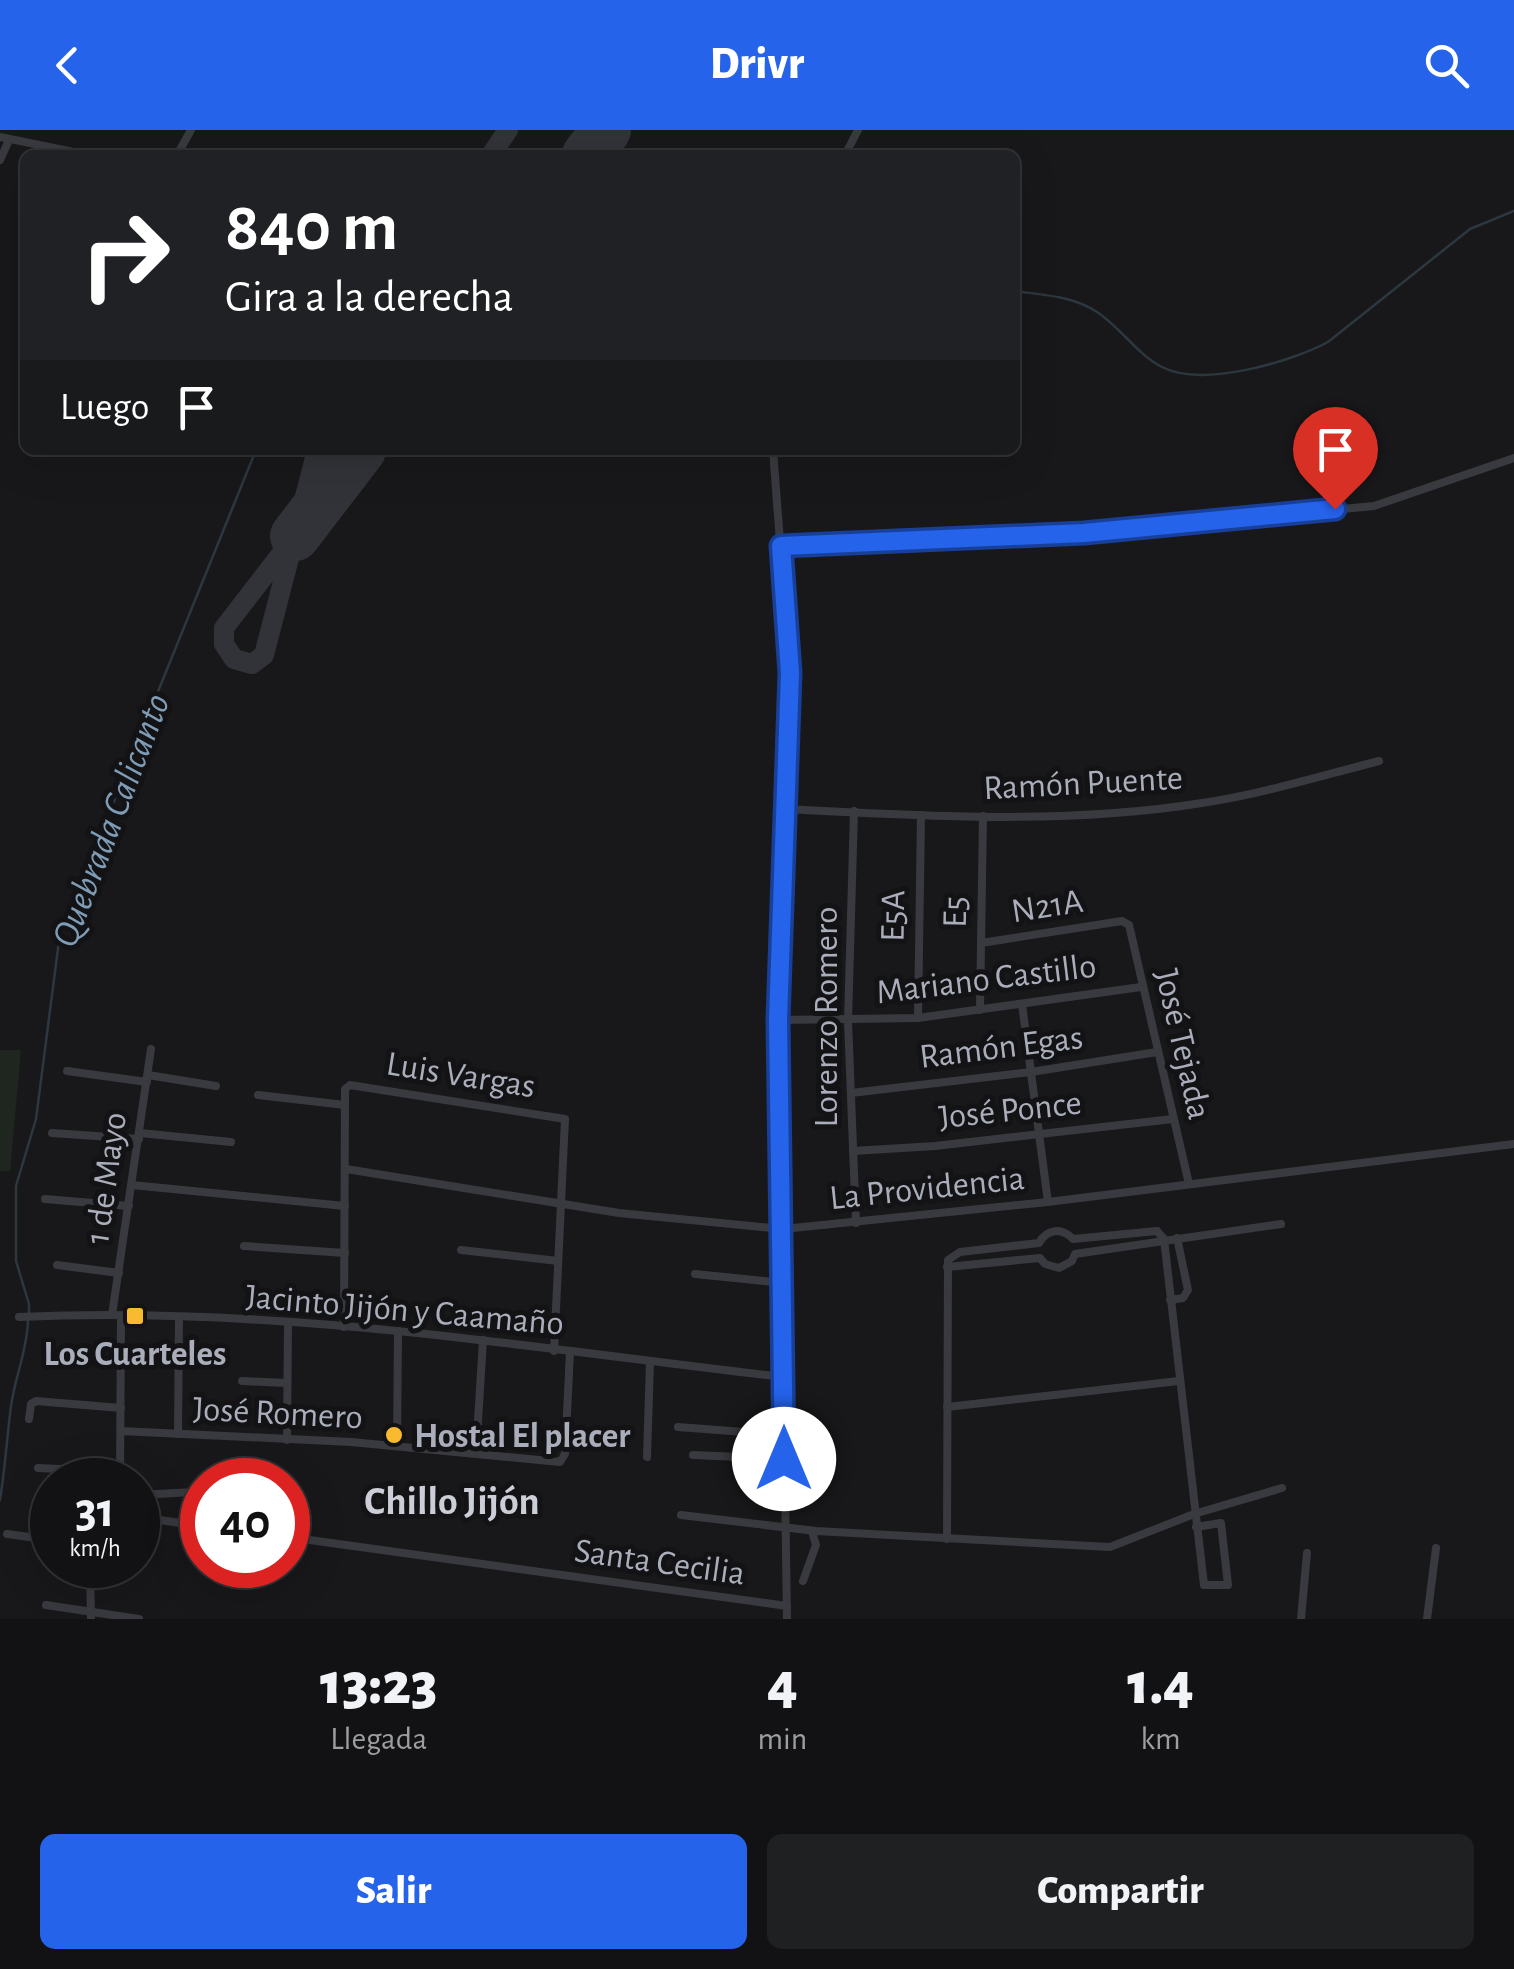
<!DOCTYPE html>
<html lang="es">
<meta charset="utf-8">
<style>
body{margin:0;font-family:"Alegreya Sans",sans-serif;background:#1f2022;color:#f1f3f6;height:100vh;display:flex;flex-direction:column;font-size:38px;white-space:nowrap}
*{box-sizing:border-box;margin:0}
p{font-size:32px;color:#9c9ea0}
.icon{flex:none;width:55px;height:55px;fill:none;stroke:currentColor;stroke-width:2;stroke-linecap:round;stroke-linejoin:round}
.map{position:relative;height:1489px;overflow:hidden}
.details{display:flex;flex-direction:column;background:#121214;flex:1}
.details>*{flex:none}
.banner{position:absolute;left:20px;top:20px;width:1000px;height:305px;border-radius:15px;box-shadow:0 10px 40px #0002,0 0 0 2px #313234;background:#202124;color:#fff;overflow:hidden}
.speed{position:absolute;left:30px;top:1328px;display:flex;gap:20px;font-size:50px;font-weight:700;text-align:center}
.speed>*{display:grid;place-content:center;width:130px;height:130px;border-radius:50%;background:#121214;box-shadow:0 10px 40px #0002,0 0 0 2px #313234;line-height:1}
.speed small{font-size:25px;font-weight:400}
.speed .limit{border:15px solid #d22;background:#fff;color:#111}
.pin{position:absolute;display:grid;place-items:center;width:85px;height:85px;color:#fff;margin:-102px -42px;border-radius:50% 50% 50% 0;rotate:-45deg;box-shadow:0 0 10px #0007}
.pin .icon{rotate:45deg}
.me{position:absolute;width:110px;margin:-55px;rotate:0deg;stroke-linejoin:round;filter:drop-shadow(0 0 8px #0008)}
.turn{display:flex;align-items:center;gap:35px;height:210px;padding:0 40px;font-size:45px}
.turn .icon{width:130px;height:130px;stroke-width:2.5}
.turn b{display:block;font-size:70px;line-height:85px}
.then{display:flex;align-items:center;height:95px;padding:0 40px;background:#0003;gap:20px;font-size:38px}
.eta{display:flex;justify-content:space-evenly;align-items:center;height:170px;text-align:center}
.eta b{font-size:60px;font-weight:800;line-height:70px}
.primary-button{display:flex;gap:20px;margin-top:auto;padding:20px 40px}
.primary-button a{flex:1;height:115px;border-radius:15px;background:#2563eb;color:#fff;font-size:40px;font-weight:800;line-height:115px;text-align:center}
.primary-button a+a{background:#1f2022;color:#f1f3f6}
header{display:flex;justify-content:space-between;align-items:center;height:130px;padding:0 40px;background:#2563eb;color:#fff;font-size:45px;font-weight:800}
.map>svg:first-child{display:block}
</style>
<header><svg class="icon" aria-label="back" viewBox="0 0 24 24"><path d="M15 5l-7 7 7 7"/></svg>Drivr<svg class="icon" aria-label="search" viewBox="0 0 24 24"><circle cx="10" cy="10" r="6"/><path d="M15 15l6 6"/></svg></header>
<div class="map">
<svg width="1514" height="1489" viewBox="0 0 1514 1489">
<rect width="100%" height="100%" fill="#18181a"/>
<path fill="#1e261f" d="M0,920H21L10,1041H0Z"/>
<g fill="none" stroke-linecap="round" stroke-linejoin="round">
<g stroke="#2d373f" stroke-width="2.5">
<path d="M1015,161C1043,165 1073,166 1097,182C1120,197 1138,225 1162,237C1202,258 1291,232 1328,212L1470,99L1514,81"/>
<path d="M29,1183V1174L16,1131V1056L36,989L60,803L90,752L116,665L256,320"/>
<path d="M0,1370C5,1339 7,1307 11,1276C15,1247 27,1221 28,1191"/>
</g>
<g stroke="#323338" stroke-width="20">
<path d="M491,25L508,0"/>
<path d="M295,406L224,498V514L234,529L252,534L264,525L317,320"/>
</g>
<g stroke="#323338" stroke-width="50">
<path d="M587,25L606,0"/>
<path d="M295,406L361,320"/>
</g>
<g stroke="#393a3f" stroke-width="8">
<path d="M0,7L88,25"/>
<path d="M177,25L191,0"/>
<path d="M845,25L858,0"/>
<path d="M0,30L9,10"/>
<path d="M773,320L790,543L778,890L787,1489"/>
<path d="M781,416L1083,403L1374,376L1514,328"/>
<path d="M785,679C923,686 1065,695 1202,673C1262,664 1320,646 1379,631"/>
<path d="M854,681L848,891L856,1093"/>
<path d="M981,813L1122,791L1129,795L1189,1054"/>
<path d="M1022,874L1048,1072"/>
<path d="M980,880L983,686"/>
<path d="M918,888L921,685"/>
<path d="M778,890L918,888L1141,857"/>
<path d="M67,941L147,952"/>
<path d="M148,945L216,956"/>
<path d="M851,963L1031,942L1157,922"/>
<path d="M258,965L345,975"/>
<path d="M52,1003L139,1009"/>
<path d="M140,1003L231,1012"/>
<path d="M853,1021L935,1016L1173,989"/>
<path d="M346,1039L619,1083L783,1099L1048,1072L1514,1014"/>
<path d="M132,1055L345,1076"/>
<path d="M45,1069L129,1076"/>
<path d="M1164,1109L1204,1455H1228L1221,1393L1196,1397"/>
<path d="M244,1116L345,1123"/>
<path d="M461,1120L558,1131"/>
<path d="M57,1135L119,1143"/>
<path d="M947,1137L1040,1128L1045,1134L1059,1138L1072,1131L1075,1124L1281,1094"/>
<path d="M695,1144L783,1153"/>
<path d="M1170,1170L1183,1168L1188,1160L1177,1108"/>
<path d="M112,1185L151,919"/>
<path d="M19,1187C275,1175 530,1218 783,1247"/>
<path d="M344,1197L345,966V959L350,955L565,989L554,1221"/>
<path d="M242,1251L286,1253"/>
<path d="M947,1277L1179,1251"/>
<path d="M29,1289L31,1274L36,1271L121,1278"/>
<path d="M678,1297L784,1305"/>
<path d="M121,1301L351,1312L560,1332L565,1324L570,1222"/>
<path d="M178,1304L179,1188"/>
<path d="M287,1310L288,1193"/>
<path d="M397,1316L398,1201"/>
<path d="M476,1323L483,1210"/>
<path d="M693,1325L784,1329"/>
<path d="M647,1327L650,1232"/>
<path d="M38,1338L120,1342"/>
<path d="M120,1350L121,1186"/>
<path d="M138,1365L194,1362"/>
<path d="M681,1385L816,1401L1110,1417L1194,1384L1282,1358"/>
<path d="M138,1387L202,1396"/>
<path d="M7,1404L52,1410"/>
<path d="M288,1407L787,1476"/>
<path d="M947,1409L948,1130L960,1122L1039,1113C1047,1099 1061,1097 1073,1109L1157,1101L1164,1109"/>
<path d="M90,1435L91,1489"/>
<path d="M803,1451L816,1415L812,1401"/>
<path d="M46,1475L139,1489"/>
<path d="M1301,1489L1307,1423"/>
<path d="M1427,1489L1436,1418"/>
</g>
</g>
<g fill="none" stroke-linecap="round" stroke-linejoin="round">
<defs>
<path id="route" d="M784,1329L778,890L790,543L781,416L1084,403L1335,379"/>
</defs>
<use href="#route" stroke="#184099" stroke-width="25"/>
<use href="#route" stroke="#2563eb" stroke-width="18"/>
</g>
<g fill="#faba30" stroke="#131315" stroke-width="4">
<rect x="125" y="1176" width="20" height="20" rx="5"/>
<circle cx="394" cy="1305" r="10"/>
</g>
<g text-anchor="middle" stroke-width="10" stroke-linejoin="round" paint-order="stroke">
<g font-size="35" fill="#aaaebb" stroke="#131315">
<text transform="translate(1083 652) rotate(-3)" y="12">Ramón Puente</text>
<text transform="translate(1047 775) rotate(-9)" y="12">N21A</text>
<text transform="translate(954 782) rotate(-89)" y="12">E5</text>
<text transform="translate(892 786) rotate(-89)" y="12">E5A</text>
<text transform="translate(986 848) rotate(-7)" y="12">Mariano Castillo</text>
<text transform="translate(825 887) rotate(-90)" y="12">Lorenzo Romero</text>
<text transform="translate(1184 914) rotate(77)" y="12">José Tejada</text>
<text transform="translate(1001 916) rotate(-7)" y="12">Ramón Egas</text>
<text transform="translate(461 944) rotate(9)" y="12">Luis Vargas</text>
<text transform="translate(1010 979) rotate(-6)" y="12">José Ponce</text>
<text transform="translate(105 1048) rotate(-82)" y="12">1 de Mayo</text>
<text transform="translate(927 1057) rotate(-6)" y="12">La Providencia</text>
<text transform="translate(405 1179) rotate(5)" y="12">Jacinto Jijón y Caamaño</text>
<text transform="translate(278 1282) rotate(3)" y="12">José Romero</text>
<text transform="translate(660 1431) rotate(8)" y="12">Santa Cecilia</text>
</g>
<g font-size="35" font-weight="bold" fill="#aaaebb" stroke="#131315">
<text x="135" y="1235">Los Cuarteles</text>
<text x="414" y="1317" text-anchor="start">Hostal El placer</text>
</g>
<g font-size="38" font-style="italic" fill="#7f9cb7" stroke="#131315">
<text transform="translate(110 690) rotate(-69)" y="13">Quebrada Calicanto</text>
</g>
<g font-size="40" font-weight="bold" fill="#cbced6" stroke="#131315">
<text x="452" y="1384">Chillo Jijón</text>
</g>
</g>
</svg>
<div class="speed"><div>31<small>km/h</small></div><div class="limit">40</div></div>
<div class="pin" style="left:1335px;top:379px;background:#d93025"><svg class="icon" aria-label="arrive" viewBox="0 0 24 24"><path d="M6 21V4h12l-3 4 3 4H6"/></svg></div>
<svg class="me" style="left:784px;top:1329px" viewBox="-20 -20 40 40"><circle r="19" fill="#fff"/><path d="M0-13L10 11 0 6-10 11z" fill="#2563eb"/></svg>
<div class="banner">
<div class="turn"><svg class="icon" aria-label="right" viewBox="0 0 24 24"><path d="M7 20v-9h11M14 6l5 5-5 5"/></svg><div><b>840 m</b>Gira a la derecha</div></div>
<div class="then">Luego<svg class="icon" aria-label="arrive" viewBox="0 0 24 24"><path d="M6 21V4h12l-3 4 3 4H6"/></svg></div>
</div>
</div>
<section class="details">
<div class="eta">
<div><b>13:23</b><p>Llegada</p></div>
<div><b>4</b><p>min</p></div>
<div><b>1.4</b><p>km</p></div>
</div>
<div class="primary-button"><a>Salir</a><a>Compartir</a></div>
</section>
